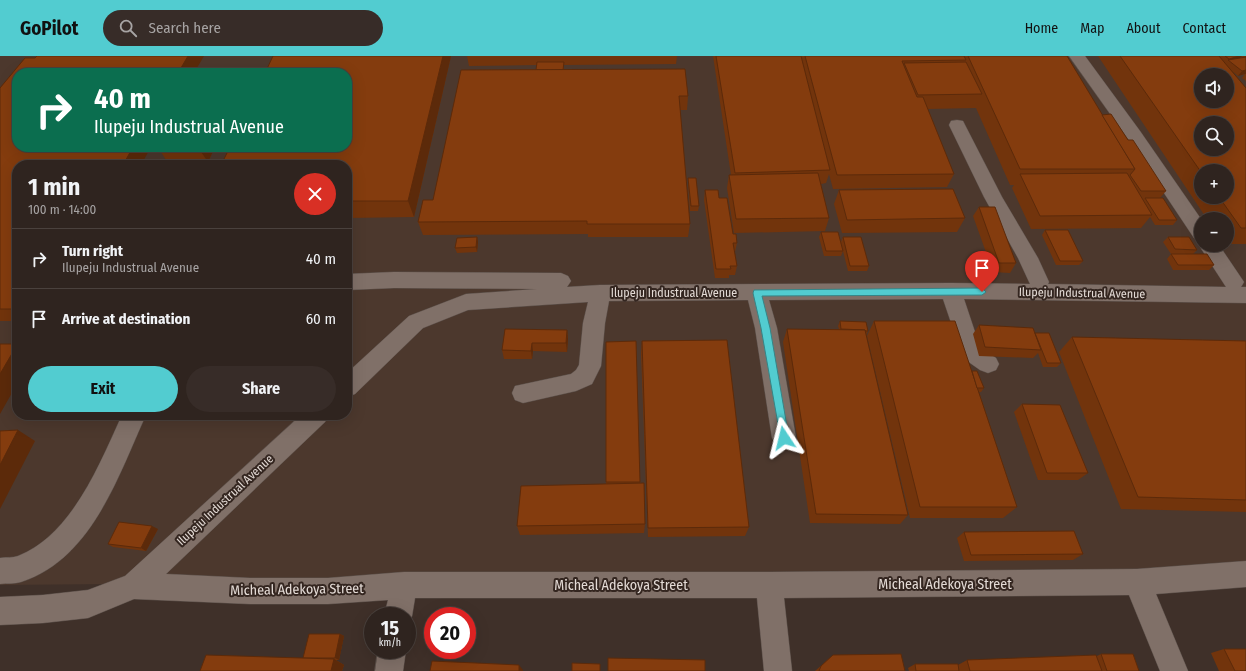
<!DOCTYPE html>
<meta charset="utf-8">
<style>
body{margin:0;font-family:"Fira Sans Condensed",sans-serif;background:#372c28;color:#f1f3f6;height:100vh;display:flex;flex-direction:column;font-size:15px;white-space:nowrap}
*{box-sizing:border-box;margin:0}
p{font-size:13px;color:#a7a4a4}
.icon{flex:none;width:22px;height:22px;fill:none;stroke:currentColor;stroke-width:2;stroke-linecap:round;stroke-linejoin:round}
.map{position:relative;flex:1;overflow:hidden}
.details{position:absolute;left:12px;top:104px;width:340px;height:260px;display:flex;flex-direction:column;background:#2f241f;border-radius:16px;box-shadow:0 4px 16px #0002,0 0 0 1px #4a413d}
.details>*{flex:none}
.hud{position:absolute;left:12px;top:12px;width:340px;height:84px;border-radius:16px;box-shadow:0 4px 16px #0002,0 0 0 1px #4a413d;background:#0b6e4f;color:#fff;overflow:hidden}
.buttons{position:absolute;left:1194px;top:12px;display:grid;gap:8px}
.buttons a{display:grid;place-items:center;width:40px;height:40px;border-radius:50%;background:#2f241f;box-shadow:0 4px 16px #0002,0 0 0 1px #4a413d;font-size:20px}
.speed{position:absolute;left:364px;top:551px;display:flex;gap:8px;font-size:20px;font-weight:700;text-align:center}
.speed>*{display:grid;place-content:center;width:52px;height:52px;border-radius:50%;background:#2f241f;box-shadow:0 4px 16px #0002,0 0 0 1px #4a413d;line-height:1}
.speed small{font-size:10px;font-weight:400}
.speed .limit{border:6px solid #d22;background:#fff;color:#111}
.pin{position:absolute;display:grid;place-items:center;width:34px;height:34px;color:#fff;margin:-41px -17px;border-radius:50% 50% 50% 0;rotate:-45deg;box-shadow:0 0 4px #0007}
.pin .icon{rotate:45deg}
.me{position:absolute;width:44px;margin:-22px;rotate:350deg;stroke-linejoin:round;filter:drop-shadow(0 0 3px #0008)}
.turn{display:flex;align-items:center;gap:14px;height:84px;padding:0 16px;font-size:18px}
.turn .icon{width:52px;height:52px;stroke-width:2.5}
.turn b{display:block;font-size:28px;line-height:34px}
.round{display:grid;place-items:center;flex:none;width:42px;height:42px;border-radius:21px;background:#372c28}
.head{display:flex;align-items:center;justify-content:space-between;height:68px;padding:0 16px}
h1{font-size:24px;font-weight:700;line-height:30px}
.action{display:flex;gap:8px;margin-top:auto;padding:8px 16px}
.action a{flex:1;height:46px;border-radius:24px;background:#52ccd0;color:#111;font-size:16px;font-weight:700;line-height:46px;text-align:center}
.action a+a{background:#372c28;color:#f1f3f6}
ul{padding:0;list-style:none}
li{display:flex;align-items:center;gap:12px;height:60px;padding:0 16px;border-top:1px solid #4a413d}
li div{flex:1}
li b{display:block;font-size:15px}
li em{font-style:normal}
header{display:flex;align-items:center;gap:24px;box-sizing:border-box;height:56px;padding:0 20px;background:#52ccd0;color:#111}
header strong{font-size:19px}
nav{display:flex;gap:22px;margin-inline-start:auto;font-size:14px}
.search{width:280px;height:36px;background:#372c28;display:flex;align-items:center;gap:10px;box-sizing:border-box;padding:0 14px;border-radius:22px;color:#a7a4a4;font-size:15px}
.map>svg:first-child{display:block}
</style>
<header>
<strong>GoPilot</strong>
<div class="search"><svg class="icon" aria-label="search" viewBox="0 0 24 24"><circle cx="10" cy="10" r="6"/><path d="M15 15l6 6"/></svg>Search here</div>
<nav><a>Home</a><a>Map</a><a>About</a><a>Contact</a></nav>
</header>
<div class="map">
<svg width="1246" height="615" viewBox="0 0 1246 615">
<rect width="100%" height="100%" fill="#3f3029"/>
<path fill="#4c382d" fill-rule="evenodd" d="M0,0H1246V518L0,529ZM17,17H347V91H17ZM1201,19H1227V45H1201ZM1201,67H1227V93H1201ZM17,109H347V359H17ZM1201,115H1227V141H1201ZM1201,163H1227V189H1201Z"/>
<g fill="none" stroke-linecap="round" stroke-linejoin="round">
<defs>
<g id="minor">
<path d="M1069,0H1085L1140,75L1201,163V184L1194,182L1128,83Z"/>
<path d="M957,64L963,65L965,69L1002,141L1038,202L1049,226L1048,228L1226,231L1202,194L1199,189L1201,186V189H1219L1244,226L1241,231H1246V247L964,243L980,291L996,302L999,308L996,314L988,317L980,314L963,302L943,243L769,244L777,272L796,382L792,389L784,392L776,389L772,382L755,272L748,244L609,245L605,267L601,310L592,328L576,335L523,347L515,344L512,337L515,330L571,318L576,314L579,309L583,267L588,246L468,254L423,272L355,338L347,341V317L409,260L466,238L537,233L394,232L347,234V218L394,216L561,217L568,220L571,225L567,231L600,229L951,227L1030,228L1018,202L984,141L949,69L951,65Z"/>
<path d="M122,359H146C118,420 92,503 21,526C15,528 7,527 0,528V502C6,501 13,502 18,500C72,479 100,407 122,359Z"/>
<path d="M301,359H329L325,366L166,518L250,522H328L404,516H769L1137,513L1246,505V531L1156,538L1188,615H1160L1129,539L784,542L792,615H764L757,542H415L412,560L407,570V560H384L388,544L328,548H250L134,543L88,562L43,567L0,569V541L43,539L88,534L125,520Z"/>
<path d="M378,594H406L403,615H375Z"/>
</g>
</defs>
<use href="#minor" stroke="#5a4f49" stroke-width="1"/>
<use href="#minor" fill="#807068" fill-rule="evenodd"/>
</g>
<g fill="#72340c" fill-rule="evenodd">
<path d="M451,0L414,161L347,162V109Z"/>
<path d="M467,0H677L676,8L564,9V14L688,40L687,54H680L690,168L688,181H588V178L423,179L418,166L433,144L536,14V9L469,10Z"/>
<path d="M713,0H1067L1102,59L1128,84L1166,135L1160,142L1177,164L1173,169H1155L1150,161L1141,172L1031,173L1012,132L1014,129H1010L976,52L927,53L954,118L947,131L833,133L829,118L826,127L821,128L829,162L825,175L734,177L727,132L729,119H731Z"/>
<path d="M1098,0H1246V25L1242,22L1245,18L1238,20L1232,15L1246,32V188H1227V163H1207ZM1201,115L1227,141H1201Z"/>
<path d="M35,2L17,109V265H0V32Z"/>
<path d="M160,91H215L208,106L168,107L159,93Z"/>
<path d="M688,122L699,150L698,155H690L688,127Z"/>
<path d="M705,134L719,142L733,178L737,187L735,196V197L737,210L735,219H729V222H715L704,144Z"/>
<path d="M839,134L965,162L957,176L842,177L834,148Z"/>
<path d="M979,151L1016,207L1010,217L993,216L973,160Z"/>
<path d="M1045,174L1083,205L1079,209H1056L1042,179Z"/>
<path d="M821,176L841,186L843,181L869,210L867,215H848L843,195L841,200H824L819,181Z"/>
<path d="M477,181L478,186L477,196L457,197L455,192Z"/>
<path d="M1168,181L1197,194L1193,198L1214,209L1209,214H1173L1167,203L1171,198H1173H1171L1163,186Z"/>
<path d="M840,265L868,275L866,279L908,459L900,468L810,467L783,286L787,273H839L838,270Z"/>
<path d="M874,265L972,315L984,332L981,336H979L1017,451L1003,462H910L867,280Z"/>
<path d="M979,269L1035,277L1061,307L1057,311H1043L1038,297L1033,302L979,300L973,278Z"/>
<path d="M567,274L568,283L567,296L533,295L532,303H504L502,294Z"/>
<path d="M1072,281L1246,285V456L1121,453L1059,296Z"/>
<path d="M636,285L640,428L645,468L644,477L520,479L517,470L606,428V286Z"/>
<path d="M642,285L749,471L745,480L648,481L641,297Z"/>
<path d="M1022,348L1088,417L1078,424H1038L1014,356Z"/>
<path d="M178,359H232L231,362H181Z"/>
<path d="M158,473L146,495L113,491L108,488Z"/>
<path d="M964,476L1083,498L1073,504L964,505L957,482Z"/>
<path d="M340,578L344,580L339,604H336L344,609L342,615H200L303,602Z"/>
<path d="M1224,593L1246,615H1219L1211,597Z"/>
<path d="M1101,598L1139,615H909L908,612L915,608L958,609L967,604L1097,600Z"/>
<path d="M833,599L905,615H815Z"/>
</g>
<g fill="#5c2a0a">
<path d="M188,0H204L194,17H178Z"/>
<path d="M443,0H451L414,161L408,145Z"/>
<path d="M1239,0H1242L1238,4H1228L1229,3Z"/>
<path d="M1246,14V18H1245L1238,20L1242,15Z"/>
<path d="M133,91H151L141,109H123Z"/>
<path d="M200,91H215L208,106L199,93Z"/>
<path d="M477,181L478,186L477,196L476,191Z"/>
<path d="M567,274L568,283L567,296L566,287Z"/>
<path d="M532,287L533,295L532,303L531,295Z"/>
<path d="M17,289V316H14L17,319V328L0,358V318Z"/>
<path d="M18,374L35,385L0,453V409Z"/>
<path d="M152,470L158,473L146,495L141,492Z"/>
<path d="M340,578L344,580L339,604L335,602Z"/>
<path d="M334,603L344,609L342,615H331Z"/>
<path d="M519,609L523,614V615H519Z"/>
</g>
<g fill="#843c0e" stroke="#5c2a0a" fill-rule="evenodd">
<path d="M37,0H188L178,17H17V91H133L123,109H17V253H0V32L25,2H35Z"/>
<path d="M273,0H443L408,145H347V109H221L230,91H347V17H265Z"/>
<path d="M716,0H801L830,114L735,117Z"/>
<path d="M805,0H964L966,4L902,5L917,41H923L954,118L837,119Z"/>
<path d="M968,0H1067L1135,113H1020Z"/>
<path d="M1120,0H1219L1246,32V172H1241L1219,141H1227V115H1201V116ZM1201,19H1227V45H1201ZM1201,67H1227V93H1201Z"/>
<path d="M1225,0H1239L1229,3Z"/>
<path d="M1246,1V14L1242,15L1228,4Z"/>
<path d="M537,6H564L563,14H536Z"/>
<path d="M966,6L982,38L918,39L904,7Z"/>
<path d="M685,13L688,40H679L690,168H587V165L418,166L423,144H433L461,14Z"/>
<path d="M1111,58L1128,84H1133L1166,135H1141L1130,119L1135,113L1102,59Z"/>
<path d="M160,91H200L199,93H159Z"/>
<path d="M818,117L829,162L736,163L729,119Z"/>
<path d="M1127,117L1152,159L1040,160L1020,118Z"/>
<path d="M688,122H696L699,150H691Z"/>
<path d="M953,133L965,162L847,164L839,134Z"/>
<path d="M705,134H718L719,142H727L733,178H736L737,187H733L737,210H730L731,213H716Z"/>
<path d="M1145,142H1163L1177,164H1159Z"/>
<path d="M979,151H995L1016,207H999Z"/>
<path d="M1045,174H1068L1083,205H1060Z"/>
<path d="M821,176H838L843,195H826Z"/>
<path d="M477,181L476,191L455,192L457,182Z"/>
<path d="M843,181H861L869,210H850Z"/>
<path d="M1168,181H1189L1197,194L1175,193Z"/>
<path d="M1171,198H1207L1214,209H1178Z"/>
<path d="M840,265L866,266L868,275H865V274L841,273Z"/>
<path d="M874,265H955L1017,451H920Z"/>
<path d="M979,269L1033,272L1041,294L985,291Z"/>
<path d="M505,273L567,274L566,287H532L531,295L502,294Z"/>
<path d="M787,273L865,274L908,459L816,458Z"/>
<path d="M1035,277H1049L1061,307H1047Z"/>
<path d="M1072,281L1246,285V444L1138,441Z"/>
<path d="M727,284L749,471L648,472L642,285Z"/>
<path d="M636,285L640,426H606V286Z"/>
<path d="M0,288H17V289L0,318Z"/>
<path d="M17,311V316H14Z"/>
<path d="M972,315H977L984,332H977Z"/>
<path d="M1022,348L1060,349L1088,417H1047Z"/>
<path d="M18,374L0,409V375Z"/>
<path d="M644,427L645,468L517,470L521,430Z"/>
<path d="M119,466L152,470L141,492L108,488Z"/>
<path d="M1074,475L1083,498L971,499L964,476Z"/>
<path d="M309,578H340L335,602H303Z"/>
<path d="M1224,593H1246V615H1235Z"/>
<path d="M901,598L905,615H819L821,610L833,599Z"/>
<path d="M1101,598H1133L1139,615H1107Z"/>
<path d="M206,599L334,603L331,615H200Z"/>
<path d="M1096,599L1102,615H970L967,604Z"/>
<path d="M608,602L705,604V615H608Z"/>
<path d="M432,605L519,609V615H430Z"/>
<path d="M572,607L600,608V615H572Z"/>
<path d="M915,608H958L959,615H916Z"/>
</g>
<path fill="#52ccd0" stroke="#358587" d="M982,232L986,236L982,239L762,240L770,272L789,382L788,385L784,386L781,385L761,272L753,237L754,234Z"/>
<g text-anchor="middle" stroke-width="4" stroke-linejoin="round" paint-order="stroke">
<g font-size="12" fill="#e4dbd6" stroke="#342620">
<text x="674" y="241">Ilupeju Industrual Avenue</text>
<text transform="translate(1082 237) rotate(1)" y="4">Ilupeju Industrual Avenue</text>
<text transform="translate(225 444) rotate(-43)" y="4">Ilupeju Industrual Avenue</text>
</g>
<g font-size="14" fill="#e4dbd6" stroke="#342620">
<text x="945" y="533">Micheal Adekoya Street</text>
<text x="621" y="534">Micheal Adekoya Street</text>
<text transform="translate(297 533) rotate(-1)" y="5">Micheal Adekoya Street</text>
</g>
</g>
</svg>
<div class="buttons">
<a><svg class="icon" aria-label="sound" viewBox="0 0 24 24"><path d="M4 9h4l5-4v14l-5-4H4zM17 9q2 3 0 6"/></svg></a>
<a><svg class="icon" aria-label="search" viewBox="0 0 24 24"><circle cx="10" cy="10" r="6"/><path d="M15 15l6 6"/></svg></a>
<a>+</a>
<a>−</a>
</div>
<div class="speed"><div>15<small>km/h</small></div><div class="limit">20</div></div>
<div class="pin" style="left:982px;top:236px;background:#d93025"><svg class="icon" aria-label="arrive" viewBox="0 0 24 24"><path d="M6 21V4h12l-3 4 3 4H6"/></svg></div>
<svg class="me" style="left:784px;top:382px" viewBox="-20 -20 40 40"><path d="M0-17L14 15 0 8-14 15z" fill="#52ccd0" stroke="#fff" stroke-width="4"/></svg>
<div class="hud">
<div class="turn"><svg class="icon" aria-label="right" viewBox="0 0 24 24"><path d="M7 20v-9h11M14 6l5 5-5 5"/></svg><div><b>40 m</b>Ilupeju Industrual Avenue</div></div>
</div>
<section class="details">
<div class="head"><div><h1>1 min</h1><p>100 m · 14:00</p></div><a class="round" style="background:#d93025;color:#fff"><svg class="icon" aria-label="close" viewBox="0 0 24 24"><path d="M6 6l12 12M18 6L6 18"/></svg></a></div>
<ul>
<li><svg class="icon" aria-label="right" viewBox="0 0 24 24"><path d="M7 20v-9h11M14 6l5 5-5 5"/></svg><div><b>Turn right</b><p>Ilupeju Industrual Avenue</p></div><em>40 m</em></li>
<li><svg class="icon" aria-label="arrive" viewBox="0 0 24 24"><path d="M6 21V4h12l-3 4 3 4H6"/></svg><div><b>Arrive at destination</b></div><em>60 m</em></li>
</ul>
<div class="action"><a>Exit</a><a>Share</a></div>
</section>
</div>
